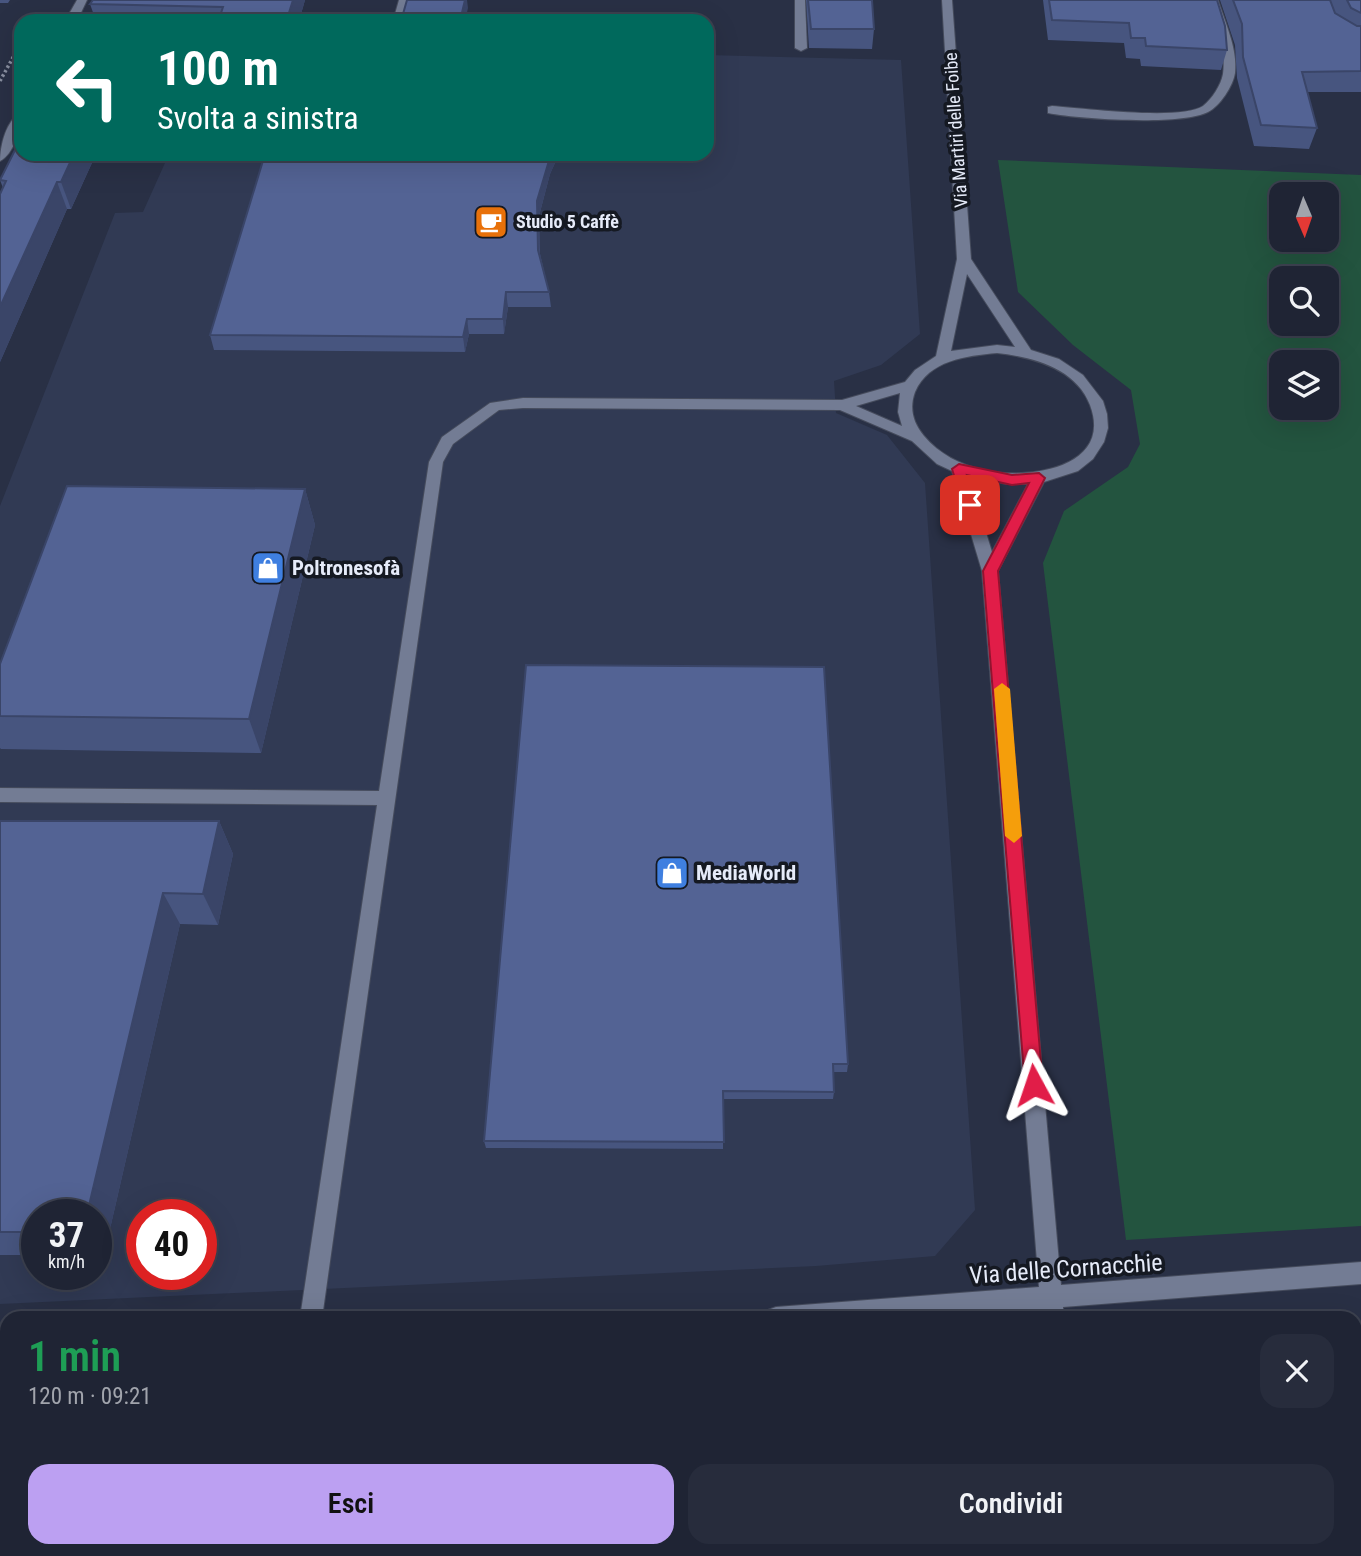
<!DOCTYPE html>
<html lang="it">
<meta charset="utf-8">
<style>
body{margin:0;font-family:"Roboto Condensed",sans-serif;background:#272c3c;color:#f1f3f6;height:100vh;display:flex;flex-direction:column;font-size:26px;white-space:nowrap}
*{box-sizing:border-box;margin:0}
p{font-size:23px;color:#a1a4ac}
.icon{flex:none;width:38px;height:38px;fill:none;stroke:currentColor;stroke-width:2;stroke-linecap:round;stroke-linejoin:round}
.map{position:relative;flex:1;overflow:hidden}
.details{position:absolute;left:0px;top:1311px;width:1362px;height:247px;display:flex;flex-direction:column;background:#1f2434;border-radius:21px 21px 0 0;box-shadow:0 7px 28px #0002,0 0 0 2px #3c414f}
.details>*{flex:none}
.hud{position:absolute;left:14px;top:14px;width:700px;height:147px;border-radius:21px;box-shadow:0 7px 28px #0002,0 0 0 2px #3c414f;background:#00695c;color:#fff;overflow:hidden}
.needle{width:46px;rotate:178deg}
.buttons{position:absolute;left:1269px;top:182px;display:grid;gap:14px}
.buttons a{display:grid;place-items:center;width:70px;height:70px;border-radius:14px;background:#1f2434;box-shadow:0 7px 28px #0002,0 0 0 2px #3c414f;font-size:35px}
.speed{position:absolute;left:21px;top:1199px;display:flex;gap:14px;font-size:35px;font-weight:700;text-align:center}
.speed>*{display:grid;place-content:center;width:91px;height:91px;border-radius:50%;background:#1f2434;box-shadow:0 7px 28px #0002,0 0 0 2px #3c414f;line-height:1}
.speed small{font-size:18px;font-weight:400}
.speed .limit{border:10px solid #d22;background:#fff;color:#111}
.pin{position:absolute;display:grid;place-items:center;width:60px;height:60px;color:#fff;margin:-30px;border-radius:14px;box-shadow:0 4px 10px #0006}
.me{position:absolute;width:77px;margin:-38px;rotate:355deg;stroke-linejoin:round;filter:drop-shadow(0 0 5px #0008)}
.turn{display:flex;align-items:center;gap:24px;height:147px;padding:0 28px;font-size:32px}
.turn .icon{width:91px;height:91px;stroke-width:2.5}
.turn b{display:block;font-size:49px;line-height:60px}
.round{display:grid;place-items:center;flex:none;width:74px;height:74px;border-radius:21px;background:#272c3c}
.summary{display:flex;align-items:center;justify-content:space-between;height:119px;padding:0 28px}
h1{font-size:42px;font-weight:600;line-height:52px;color:#1e9e55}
.primary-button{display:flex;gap:14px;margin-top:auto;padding:14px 28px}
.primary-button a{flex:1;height:80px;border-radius:21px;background:#bca0f2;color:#111;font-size:28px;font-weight:600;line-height:80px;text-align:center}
.primary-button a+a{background:#272c3c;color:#f1f3f6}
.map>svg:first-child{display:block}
</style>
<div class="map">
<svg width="1361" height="1556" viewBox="0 0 1361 1556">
<rect width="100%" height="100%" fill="#293045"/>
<path fill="#313a54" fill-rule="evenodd" d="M707,55L901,60L920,334L881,365L834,381L836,413L887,435L925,483L975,1210L935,1256L816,1266L0,1304V506L115,213L143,212L169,154H707ZM37,1214H96V1274H37ZM142,1214H201V1274H142Z"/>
<path fill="#23543f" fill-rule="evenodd" d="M998,160L1361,175V1226L1126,1240L1043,563L1064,511L1128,467L1140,444L1131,390L1073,345L1018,292ZM1281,194H1326V240H1281ZM1281,278H1326V324H1281ZM1281,362H1326V408H1281Z"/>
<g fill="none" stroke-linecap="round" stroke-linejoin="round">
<defs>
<g id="minor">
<path d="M77,0H87L77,21H65Z"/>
<path d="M399,0H409L405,21H393Z"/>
<path d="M795,0H805L807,48L801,51L795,48Z"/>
<path d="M942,0H952L971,259L1031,350L1059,359L1083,375L1103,401L1107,414L1108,428L1104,442L1093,459L1078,471L1044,482L998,571L1061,1285L1361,1262V1284L1063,1307L1064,1318H1042L1041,1309L922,1318H765L768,1310L776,1307L1039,1287L982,571L952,471L937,464L912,441L840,410L523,408L499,410L453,444L443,462L322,1318H300L377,805L0,802V788L379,791L429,462L442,437L490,403L523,398L842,400L905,382L915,370L936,356L957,259ZM967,274L1015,347L997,345L951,351ZM997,353C1032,357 1076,368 1090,405C1114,469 1026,480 983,470C961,465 939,454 924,436C913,423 909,408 915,392C929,360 966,356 997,353ZM900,393L898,412L902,426L856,406ZM969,477L1007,484H1028L992,552Z"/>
<path d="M1208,0H1218C1225,22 1238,50 1235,73C1233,86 1220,106 1208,112C1181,126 1079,119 1048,113V107L1052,106C1082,108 1181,121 1203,106C1212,99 1221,85 1223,74C1227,51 1214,22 1208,0Z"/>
<path d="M21,113C21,128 14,154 0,161C0,146 6,120 21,113Z"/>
<path d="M7,1365V1387L0,1388V1366Z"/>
<path d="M1060,1550H1084L1085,1556H1061Z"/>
</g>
</defs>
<use href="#minor" stroke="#454b5c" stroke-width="2"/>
<path stroke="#898fa0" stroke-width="3.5" stroke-dasharray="2.5 2.5" stroke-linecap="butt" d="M0,81L21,43"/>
<use href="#minor" fill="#737c94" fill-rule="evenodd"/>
</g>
<g fill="#47557f">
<path d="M0,0H10L8,3H0Z"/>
<path d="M305,0L299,21H96L90,4Z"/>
<path d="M806,0H872L874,29L872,49L809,48Z"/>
<path d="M1043,0H1217L1227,50L1221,70L1141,66L1140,59L1126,58L1124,43L1048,40Z"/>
<path d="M1220,0H1361V92H1307L1317,128L1309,149L1254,146L1237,78L1235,45Z"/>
<path d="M21,154H96L71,209H67L0,362V194L3,188L0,180Z"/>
<path d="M265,154H559L550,174L539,216L540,254L549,292L551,307H508L504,334H469L465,352L214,350L210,335Z"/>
<path d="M305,489L315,525L261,753L1,749L0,748V664Z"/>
<path d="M526,665L848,1064L847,1072H833L834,1092L833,1099H723V1149L486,1148L484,1141Z"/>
<path d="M0,821H219L233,854L218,925L180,924L104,1255H96V1214H37V1255H0Z"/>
<path d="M507,1550L506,1556H398L396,1554Z"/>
<path d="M1315,1550H1354L1361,1556H1316Z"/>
</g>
<g fill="#3a4568">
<path d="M293,0H305L299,21H289L288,16Z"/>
<path d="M465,0H467L468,8L465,21H460Z"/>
<path d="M74,154H96L71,209L61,182Z"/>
<path d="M551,154H559L550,174L539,216L540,265L537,201Z"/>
<path d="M57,182L67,209L0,362V307Z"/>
<path d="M506,292L508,307L504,334L503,319Z"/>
<path d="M467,319L469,334L465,352L463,337Z"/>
<path d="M305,489L315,525L261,753L249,719Z"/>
<path d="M219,821L233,854L218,925L203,894Z"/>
<path d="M163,893L180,924L104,1255L96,1247V1214H87Z"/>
<path d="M0,1478L7,1482V1524L2,1556H0Z"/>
<path d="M502,1550H507L506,1556H501Z"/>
</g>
<g fill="#536394" stroke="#3a4568" stroke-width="2">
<path d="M93,0H293L288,16H220L223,7L90,4Z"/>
<path d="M407,0H465L460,21H401Z"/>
<path d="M808,0H872L874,29H811Z"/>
<path d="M1049,0H1217L1225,26L1227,50L1146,46L1145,38H1131L1129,23L1052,20Z"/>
<path d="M1233,0H1330L1335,13L1357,26H1361V71L1302,72L1317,128L1261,125L1243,57L1242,24Z"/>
<path d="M1347,0H1361V13L1351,8Z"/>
<path d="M21,138V154H74L61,182H57L0,307V194L6,181L0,180Z"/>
<path d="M265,154H551L537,201L538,250L549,292H506L503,319H467L463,337L210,335Z"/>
<path d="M67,486L305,489L249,719L0,716V664Z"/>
<path d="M526,665L824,667L848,1064H833L834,1092L723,1091L724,1142L484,1141Z"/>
<path d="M0,821H219L203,894L163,893L87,1214H37V1232H0Z"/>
<path d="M768,1316L806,1317V1318H768Z"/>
<path d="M1354,1466H1361V1556H1332L1331,1550H1354Z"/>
<path d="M396,1550H502L501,1556H463L396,1554Z"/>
<path d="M639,1550H812V1556H638Z"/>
</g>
<path fill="#e11d48" stroke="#92132f" stroke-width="2" d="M959,464L1012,475L1039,473L1045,478L998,571L1043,1085L1041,1091L1034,1093L1028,1091L1025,1085L983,571L1029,483L1012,485L967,475L977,505L970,510L963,505L952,469Z"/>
<path fill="#f59e0b" d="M1002,683L1010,689L1022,836L1014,843L1005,836L994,689Z"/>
<defs>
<symbol id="cafe-square" viewBox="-11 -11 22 22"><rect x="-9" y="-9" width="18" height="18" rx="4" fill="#e8710a" stroke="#151922"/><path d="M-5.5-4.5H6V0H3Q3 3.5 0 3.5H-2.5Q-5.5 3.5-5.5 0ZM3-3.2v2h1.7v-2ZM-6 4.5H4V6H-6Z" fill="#fff"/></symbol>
<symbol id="shop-square" viewBox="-11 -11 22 22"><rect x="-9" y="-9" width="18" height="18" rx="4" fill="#3f7fe0" stroke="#151922"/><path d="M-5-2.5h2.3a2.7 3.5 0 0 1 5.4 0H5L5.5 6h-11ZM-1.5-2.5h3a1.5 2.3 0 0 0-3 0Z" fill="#fff"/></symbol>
</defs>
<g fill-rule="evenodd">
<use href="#cafe-square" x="472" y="203" width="38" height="38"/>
<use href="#shop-square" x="249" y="549" width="38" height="38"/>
<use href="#shop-square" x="653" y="854" width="38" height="38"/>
</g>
<g text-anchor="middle" stroke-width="7" stroke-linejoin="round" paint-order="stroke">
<g font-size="18" fill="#e6ebf9" stroke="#151922">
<text transform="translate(956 130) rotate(-94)" y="6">Via Martiri delle Foibe</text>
</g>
<g font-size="18" font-weight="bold" fill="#e6ebf9" stroke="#151922" text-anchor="start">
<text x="516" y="228">Studio 5 Caffè</text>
</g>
<g font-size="21" font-weight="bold" fill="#e6ebf9" stroke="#151922" text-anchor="start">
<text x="292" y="575">Poltronesofà</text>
<text x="696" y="880">MediaWorld</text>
</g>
<g font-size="24" fill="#e6ebf9" stroke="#151922">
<text transform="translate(1066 1269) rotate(-4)" y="8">Via delle Cornacchie</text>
</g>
</g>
</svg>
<div class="buttons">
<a><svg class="needle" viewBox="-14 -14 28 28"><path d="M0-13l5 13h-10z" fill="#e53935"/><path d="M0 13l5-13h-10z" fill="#a1a4ac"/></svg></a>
<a><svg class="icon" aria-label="search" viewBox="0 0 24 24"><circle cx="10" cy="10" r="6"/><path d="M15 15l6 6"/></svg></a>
<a><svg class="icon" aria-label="layers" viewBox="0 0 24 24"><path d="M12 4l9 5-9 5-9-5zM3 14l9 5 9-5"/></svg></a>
</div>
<div class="speed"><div>37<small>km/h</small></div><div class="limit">40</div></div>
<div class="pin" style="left:970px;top:505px;background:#d93025"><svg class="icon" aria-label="arrive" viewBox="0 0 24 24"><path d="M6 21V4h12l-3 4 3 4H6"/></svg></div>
<svg class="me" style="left:1034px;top:1085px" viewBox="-20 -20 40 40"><path d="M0-17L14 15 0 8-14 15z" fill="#e11d48" stroke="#fff" stroke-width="4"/></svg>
<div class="hud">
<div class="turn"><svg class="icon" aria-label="left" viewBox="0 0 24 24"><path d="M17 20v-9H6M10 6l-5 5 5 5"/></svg><div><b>100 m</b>Svolta a sinistra</div></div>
</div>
<section class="details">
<div class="summary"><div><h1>1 min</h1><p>120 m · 09:21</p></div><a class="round"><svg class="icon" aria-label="close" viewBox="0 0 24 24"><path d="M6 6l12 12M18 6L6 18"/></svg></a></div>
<div class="primary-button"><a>Esci</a><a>Condividi</a></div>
</section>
</div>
